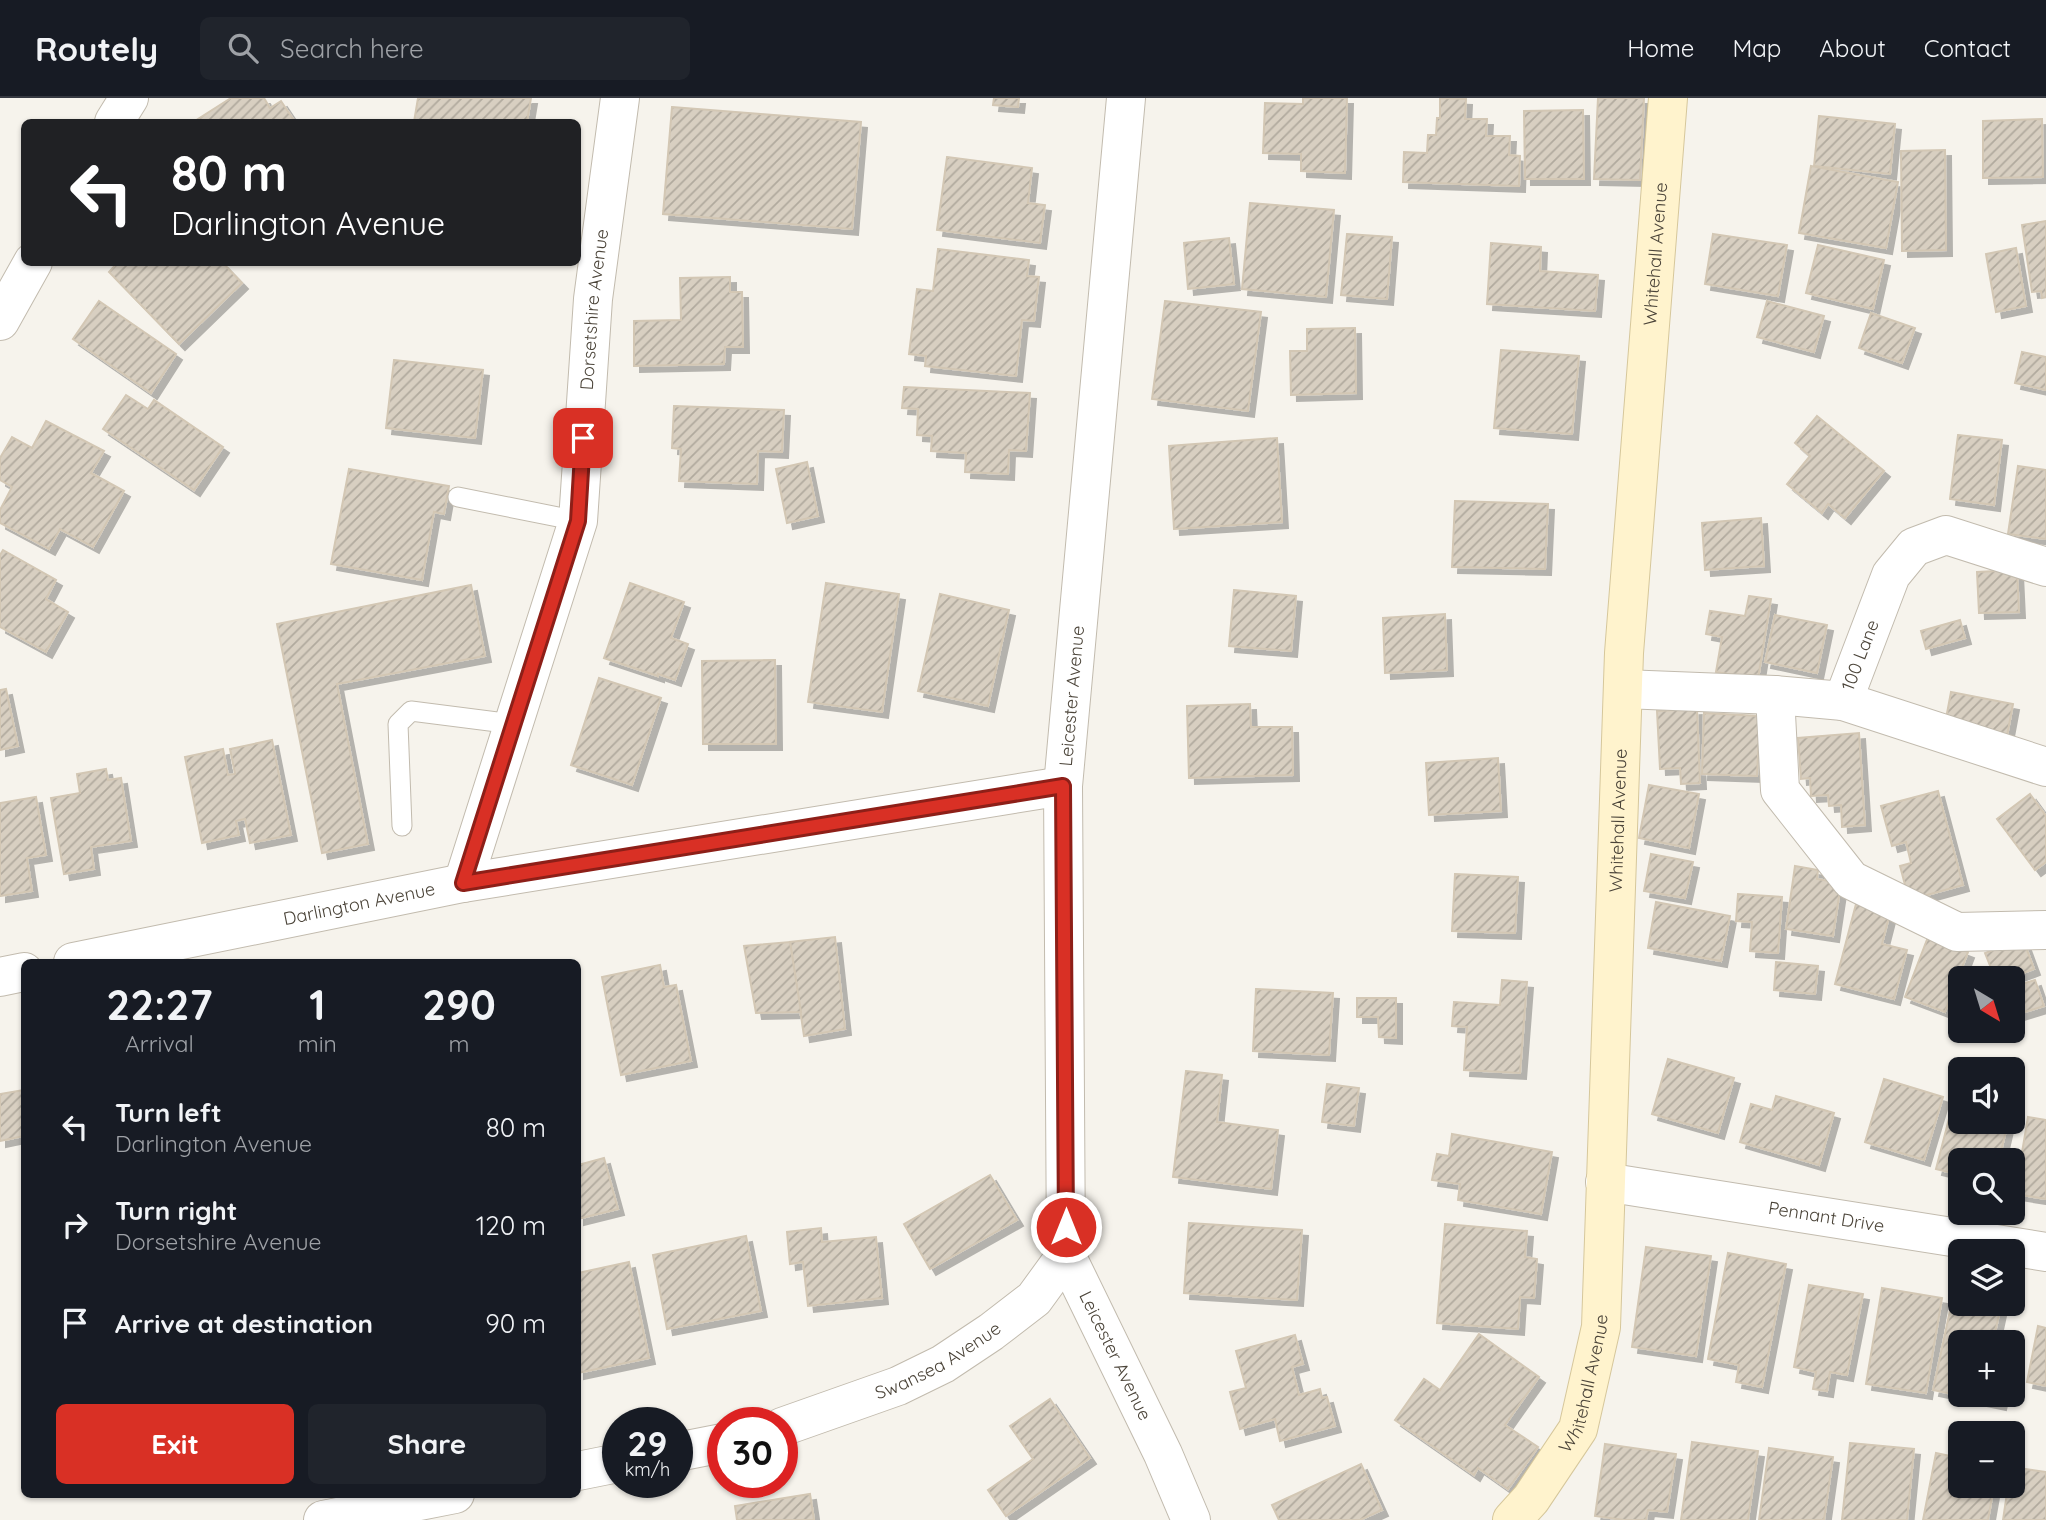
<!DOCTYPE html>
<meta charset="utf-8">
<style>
body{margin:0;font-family:Quicksand,sans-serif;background:#20242c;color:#f1f3f6;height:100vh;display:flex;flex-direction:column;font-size:26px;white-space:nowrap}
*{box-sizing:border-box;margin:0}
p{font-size:23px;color:#9ea1a6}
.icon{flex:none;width:38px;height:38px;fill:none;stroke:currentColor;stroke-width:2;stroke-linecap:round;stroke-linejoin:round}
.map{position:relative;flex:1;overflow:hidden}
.sheet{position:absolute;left:21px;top:861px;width:560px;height:539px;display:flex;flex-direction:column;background:#171b24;border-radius:10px;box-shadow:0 2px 5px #0004}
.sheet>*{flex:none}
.guide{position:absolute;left:21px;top:21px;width:560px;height:147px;border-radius:10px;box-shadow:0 2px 5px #0004;background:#202124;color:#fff;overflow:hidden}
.needle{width:46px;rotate:142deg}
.tools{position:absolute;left:1948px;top:868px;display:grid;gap:14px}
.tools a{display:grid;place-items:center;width:77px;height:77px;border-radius:10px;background:#171b24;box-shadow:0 2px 5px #0004;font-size:35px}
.speed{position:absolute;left:602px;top:1309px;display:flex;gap:14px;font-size:35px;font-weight:700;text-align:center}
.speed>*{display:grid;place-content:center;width:91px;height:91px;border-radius:50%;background:#171b24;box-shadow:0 2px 5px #0004;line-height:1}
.speed small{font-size:18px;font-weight:400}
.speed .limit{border:10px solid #d22;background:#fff;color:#111}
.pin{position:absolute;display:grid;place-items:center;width:60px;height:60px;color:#fff;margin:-30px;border-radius:14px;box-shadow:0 4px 10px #0006}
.me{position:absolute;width:77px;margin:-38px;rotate:0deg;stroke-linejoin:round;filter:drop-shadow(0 0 5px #0008)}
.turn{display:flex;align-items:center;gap:24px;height:147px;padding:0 35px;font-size:32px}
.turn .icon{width:91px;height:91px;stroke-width:2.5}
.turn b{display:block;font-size:49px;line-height:60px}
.eta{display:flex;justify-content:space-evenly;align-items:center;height:119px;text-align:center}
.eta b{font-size:42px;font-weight:800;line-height:49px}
.action{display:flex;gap:14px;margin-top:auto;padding:14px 35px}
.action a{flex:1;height:80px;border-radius:10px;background:#d93025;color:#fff;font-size:28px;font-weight:800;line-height:80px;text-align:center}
.action a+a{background:#20242c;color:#f1f3f6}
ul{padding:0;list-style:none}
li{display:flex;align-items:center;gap:21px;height:98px;padding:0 35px}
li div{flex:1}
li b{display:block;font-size:26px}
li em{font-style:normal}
header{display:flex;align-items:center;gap:42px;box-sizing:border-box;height:98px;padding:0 35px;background:#171b24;border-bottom:2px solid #363941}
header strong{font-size:33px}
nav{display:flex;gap:38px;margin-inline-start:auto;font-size:24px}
.search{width:490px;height:63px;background:#20242c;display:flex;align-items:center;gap:18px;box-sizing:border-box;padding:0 24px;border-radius:10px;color:#9ea1a6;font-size:26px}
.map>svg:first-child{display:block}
</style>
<header>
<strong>Routely</strong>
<div class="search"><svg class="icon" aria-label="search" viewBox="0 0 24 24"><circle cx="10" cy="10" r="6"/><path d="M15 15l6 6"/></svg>Search here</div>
<nav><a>Home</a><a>Map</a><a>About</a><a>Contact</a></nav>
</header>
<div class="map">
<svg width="2046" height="1422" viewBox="0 0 2046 1422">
<defs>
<pattern id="building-hatch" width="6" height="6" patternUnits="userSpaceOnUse" patternTransform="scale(1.75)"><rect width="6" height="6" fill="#d8cfc1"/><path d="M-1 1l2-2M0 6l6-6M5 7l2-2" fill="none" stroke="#b1aa9e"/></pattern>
<filter id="shadow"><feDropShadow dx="6" dy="6" stdDeviation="0" flood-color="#0004"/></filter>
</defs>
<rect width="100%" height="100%" fill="#f6f3ec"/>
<g fill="url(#building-hatch)" stroke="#d3c7b4" stroke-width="2" filter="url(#shadow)">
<path d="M231,0H264L270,10L281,3L295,24H196L195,23Z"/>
<path d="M418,0H531L527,24H414Z"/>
<path d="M994,0H1019L1018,9L993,7Z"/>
<path d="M1303,0H1347L1345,75L1301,73V56L1263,55L1265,5L1303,6Z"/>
<path d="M1440,0L1466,1L1465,21H1487L1486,38H1510L1509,57L1520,58L1519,88L1403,84L1404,54L1427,55L1428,37H1436L1437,20H1440Z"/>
<path d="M1598,0H1644L1640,82L1594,81Z"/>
<path d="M672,9L861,24L852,131L663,116Z"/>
<path d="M1583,12L1584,81H1525L1524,13Z"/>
<path d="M1819,18L1895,26L1890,76L1814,68Z"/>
<path d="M2042,21L2043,79L1983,80V23Z"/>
<path d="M1945,52L1946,152L1902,153L1901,53Z"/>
<path d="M947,59L1032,70L1028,105L1045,107L1040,145L937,132Z"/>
<path d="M1811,68L1898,84L1886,150L1799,135Z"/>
<path d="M1250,105L1334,112L1326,199L1242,191Z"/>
<path d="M2046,123V199L2042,200L2041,193L2032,194L2022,127Z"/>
<path d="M1347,136L1392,139L1387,201L1341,197Z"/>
<path d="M1713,136L1787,147L1778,198L1705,186Z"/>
<path d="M1229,140L1234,186L1188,191L1184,145Z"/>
<path d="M1491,145L1541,149L1540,173L1598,177L1595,213L1487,206Z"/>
<path d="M1818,147L1884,162L1873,211L1806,195Z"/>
<path d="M2016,150L2026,208L1996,214L1986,156Z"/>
<path d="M938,151L1029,162L1027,178L1039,179L1034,223L1022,222L1016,278L925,268L926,258L909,256L917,191L933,193Z"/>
<path d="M118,164H222L242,185L179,246L109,174Z"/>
<path d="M730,179V194H742L743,249H725L724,266L634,268V223L681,222L680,180Z"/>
<path d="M99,203L176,256L151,295L73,241Z"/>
<path d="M1165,203L1261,214L1248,313L1152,301Z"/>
<path d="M1767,203L1824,218L1814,254L1757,239Z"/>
<path d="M1871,215L1915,230L1902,265L1859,250Z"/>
<path d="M1355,230L1356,295L1291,297L1290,253H1307V231Z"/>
<path d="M1501,252L1579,258L1572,336L1494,330Z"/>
<path d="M2022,254L2046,259V292L2015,285Z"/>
<path d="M394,262L483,272L475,340L386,330Z"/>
<path d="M904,289L1030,295L1026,353L1009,352L1008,376L965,374L966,355L931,353L932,338L917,337L918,311L902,310Z"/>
<path d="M126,297L148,311L154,302L223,349L194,392L103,331Z"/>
<path d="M674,308L784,312L782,354L758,353L757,386L679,383L681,351L672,350Z"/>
<path d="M1817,318L1884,373L1845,420L1828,406L1822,415L1787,386L1810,358L1795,345Z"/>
<path d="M46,323L104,353L91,375L124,393L93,449L60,431L49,451L0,425V412L12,389L0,382V360L12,339L32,350Z"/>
<path d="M1958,337L2002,342L1994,407L1950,401Z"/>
<path d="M1277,340L1282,424L1174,431L1169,348Z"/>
<path d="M807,364L818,418L787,425L776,371Z"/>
<path d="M2018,368L2046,372V441L2008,436Z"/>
<path d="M349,371L449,388L444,416L434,414L422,482L331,466Z"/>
<path d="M1455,403L1548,406L1545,471L1452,469Z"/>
<path d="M1761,420L1764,468L1705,472L1702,425Z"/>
<path d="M3,452L56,482L46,501L68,514L46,554L0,529V457Z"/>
<path d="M2017,472L2019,514L1979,515L1977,474Z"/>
<path d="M630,485L684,504L671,540L688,546L675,582L658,576V578L604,560Z"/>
<path d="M826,485L899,496L882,614L808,604Z"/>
<path d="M471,487L485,558L337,586L368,746L322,755L277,526Z"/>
<path d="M1234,492L1296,498L1291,553L1229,548Z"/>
<path d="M940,496L1009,512L988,608L918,593Z"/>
<path d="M1749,498L1771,501L1758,581L1716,574L1722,539L1706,536L1710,513L1745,518Z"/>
<path d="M1445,516L1447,572L1385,575L1383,520Z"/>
<path d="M1775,517L1827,527L1817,575L1765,564Z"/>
<path d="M1960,522L1965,540L1926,551L1921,533Z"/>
<path d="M775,562L776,646H703L702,563Z"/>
<path d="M599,580L661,600L632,687L571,667Z"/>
<path d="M6,591L18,648L0,652V592Z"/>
<path d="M1951,594L2013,606L2007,638L1945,626Z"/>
<path d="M1250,606L1251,629H1292L1293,677L1189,680L1187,608Z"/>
<path d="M1697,611L1700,685L1681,686L1680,670L1660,671L1657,613Z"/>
<path d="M1704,615L1760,618L1757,678L1702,676Z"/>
<path d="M1859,635L1865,727L1842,729L1841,707L1829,708L1828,697L1811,698L1810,680L1801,681L1798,640Z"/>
<path d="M272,642L291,737L250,745L245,721L236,723L239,737L202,745L185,659L223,651L228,677L235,676L230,651Z"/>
<path d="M1498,660L1501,713L1429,717L1426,665Z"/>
<path d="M106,671L108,682L121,680L131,743L91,749L94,771L64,776L51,700L80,695L77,676Z"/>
<path d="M1649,687L1699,696L1689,750L1639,740Z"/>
<path d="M1938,693L1963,787L1909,802L1900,768L1911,765L1906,744L1892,748L1881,708Z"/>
<path d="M2030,696L2046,718V764L2035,772L1997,721Z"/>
<path d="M36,699L46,757L27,760L32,793L0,798V705Z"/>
<path d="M1651,756L1693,764L1685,800L1644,793Z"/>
<path d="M1795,768L1818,772L1817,781L1841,785L1833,838L1786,831Z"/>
<path d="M1455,776L1518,779L1515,835L1452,833Z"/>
<path d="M1738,796L1782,799L1778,855L1750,853L1752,824L1736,823Z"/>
<path d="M1656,804L1730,818L1721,863L1648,850Z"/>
<path d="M1856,806L1890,815L1882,846L1907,852L1894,901L1835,886Z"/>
<path d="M835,839L845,931L804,938L790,844Z"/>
<path d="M1928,839L1968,854L1945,914L1905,899Z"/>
<path d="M2023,841L2034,871L2010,880H1995L1985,855Z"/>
<path d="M790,844L801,914L756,915L744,848Z"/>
<path d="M1776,864L1818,868L1815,896L1774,892Z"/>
<path d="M660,867L664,889L676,887L691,963L621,977L602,879Z"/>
<path d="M1502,882L1527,884L1520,975L1464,972L1467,929L1452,928L1454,904L1500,907Z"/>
<path d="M2035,882L2044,908L2012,918V889Z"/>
<path d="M1256,891L1333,895L1329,957L1253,953Z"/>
<path d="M1357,900H1396V940L1379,939L1378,919H1357Z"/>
<path d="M1668,961L1734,980L1718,1035L1652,1016Z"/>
<path d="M1186,973L1222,977L1217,1024L1278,1032L1271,1091L1173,1079Z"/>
<path d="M1884,981L1943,999L1924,1062L1865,1044Z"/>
<path d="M1327,986L1359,990L1354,1028L1322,1024Z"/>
<path d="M24,992V1038L0,1043V996Z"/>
<path d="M1776,998L1834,1015L1819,1067L1740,1044L1751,1006L1772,1012Z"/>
<path d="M1953,1005L1960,1007V1024H2008L1999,1062H1960V1077L1936,1071Z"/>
<path d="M2028,1019L2046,1022V1101L2015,1096Z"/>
<path d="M1452,1036L1552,1054L1541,1116L1458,1102L1460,1086L1432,1082L1437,1056L1449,1058Z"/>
<path d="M604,1060L618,1111L578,1121V1067Z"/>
<path d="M990,1077L1017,1122L930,1171L904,1126Z"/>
<path d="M1189,1125L1302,1132L1297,1202L1184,1195Z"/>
<path d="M1445,1126L1527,1133L1525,1159L1537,1161L1534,1200L1520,1199L1518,1231L1437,1225Z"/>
<path d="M821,1130L822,1144L876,1139L882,1200L808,1208L803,1164L790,1166L787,1134Z"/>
<path d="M746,1138L761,1213L667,1231L653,1157Z"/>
<path d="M1646,1149L1711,1158L1696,1258L1632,1249Z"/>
<path d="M1728,1155L1786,1166L1762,1289L1736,1284L1739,1267L1708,1261Z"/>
<path d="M629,1164L649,1260L578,1275V1175Z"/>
<path d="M1809,1187L1863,1196L1847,1277L1830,1274L1827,1293L1813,1291L1816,1274L1794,1269Z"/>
<path d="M1882,1190L1942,1200L1926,1295L1866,1286Z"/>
<path d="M1952,1203L2000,1212L1995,1235L2014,1239L2012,1246L1960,1244V1297H2002L2000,1306L1933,1292Z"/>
<path d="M2038,1228L2046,1230V1288L2027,1284Z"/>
<path d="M1479,1236L1539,1279L1505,1327L1538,1349L1508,1391L1478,1370L1474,1377L1395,1322L1424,1281L1440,1292Z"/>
<path d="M1295,1237L1303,1266L1292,1269L1299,1297L1320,1291L1322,1300L1327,1299L1335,1328L1280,1343L1275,1321L1240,1331L1230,1294L1246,1290L1236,1253Z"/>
<path d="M1050,1301L1090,1360L1006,1418L988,1392L1033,1361L1010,1328Z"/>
<path d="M1692,1344L1758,1353L1748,1422H1681Z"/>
<path d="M1850,1345L1914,1351L1907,1422H1842Z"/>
<path d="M1605,1346L1676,1356L1667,1414L1648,1412L1646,1422H1624L1595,1418Z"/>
<path d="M1769,1350L1833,1359L1824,1422H1759Z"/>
<path d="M1936,1355L1960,1360V1388H1994L1988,1422H1923Z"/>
<path d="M1361,1366L1382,1412L1360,1422H1279L1272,1407Z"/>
<path d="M2012,1369L2046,1374V1422H2003L2008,1388H2012Z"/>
<path d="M810,1396L814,1422H737L735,1408Z"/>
</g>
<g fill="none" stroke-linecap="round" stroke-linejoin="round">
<defs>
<g id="lane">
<path d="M458,399L578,423"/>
<path d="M402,728L398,626L411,613L513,626"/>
</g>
<g id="street">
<path id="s1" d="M1126,0L1063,688L1066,1157L1163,1356L1191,1422"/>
<path d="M114,24L129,0"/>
<path d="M0,223L33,164"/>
<path d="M1623,591L1775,597L1843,603L2046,669"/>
<path d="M1775,597L1780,692L1851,782L1957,834L2046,832"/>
<path id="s2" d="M1843,603L1891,477L1914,449L1946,437L2046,469"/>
<path id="s3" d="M463,785L578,423L593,201L620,0"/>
<path id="s4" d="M73,864L463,785L1063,688"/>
<path d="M0,879L24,874"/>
<path id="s5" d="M1605,1084L2046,1154"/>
<path id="s6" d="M782,1329L898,1288L943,1266L991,1234L1034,1201L1066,1157"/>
<path d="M677,1354L723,1345"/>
<path d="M578,1373L618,1365"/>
<path d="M323,1422L455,1396"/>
</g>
<g id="secondary">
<path id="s7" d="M1512,1422L1531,1401L1578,1331L1601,1229L1624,555L1668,0"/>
</g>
</defs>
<use href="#lane" stroke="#c2bbae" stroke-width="21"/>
<use href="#street" stroke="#c2bbae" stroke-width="40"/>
<use href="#secondary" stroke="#d6c79b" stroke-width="40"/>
<use href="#lane" stroke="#fff" stroke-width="19"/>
<use href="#street" stroke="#fff" stroke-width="38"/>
<use href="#secondary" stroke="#fff3cd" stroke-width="38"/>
</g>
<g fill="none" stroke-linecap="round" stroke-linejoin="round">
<defs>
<path id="route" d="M583,340L578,423L463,785L1063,688L1066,1129"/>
</defs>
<use href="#route" stroke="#8d1f18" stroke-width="18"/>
<use href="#route" stroke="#d93025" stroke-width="12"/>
</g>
<g text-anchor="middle" stroke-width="7" stroke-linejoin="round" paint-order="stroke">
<g font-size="18" fill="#4b4439" stroke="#fff">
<text dy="6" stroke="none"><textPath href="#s7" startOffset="1292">Whitehall Avenue</textPath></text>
<text dy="6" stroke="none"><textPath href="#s3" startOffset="592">Dorsetshire Avenue</textPath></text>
<text dy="6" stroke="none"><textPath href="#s2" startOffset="49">100 Lane</textPath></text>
<text transform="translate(1072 598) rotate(-85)" y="6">Leicester Avenue</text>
<text dy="6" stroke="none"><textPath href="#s7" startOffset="724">Whitehall Avenue</textPath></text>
<text dy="6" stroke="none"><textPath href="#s4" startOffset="292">Darlington Avenue</textPath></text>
<text dy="6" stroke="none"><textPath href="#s5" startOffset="224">Pennant Drive</textPath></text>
<text dy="6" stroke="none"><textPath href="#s1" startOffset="1272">Leicester Avenue</textPath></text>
<text dy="6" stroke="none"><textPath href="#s6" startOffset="170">Swansea Avenue</textPath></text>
<text dy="6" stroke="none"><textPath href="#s7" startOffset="158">Whitehall Avenue</textPath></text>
</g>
</g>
</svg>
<div class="tools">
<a><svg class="needle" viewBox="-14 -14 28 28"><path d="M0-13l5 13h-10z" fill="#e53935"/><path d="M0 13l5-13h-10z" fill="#9ea1a6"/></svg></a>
<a><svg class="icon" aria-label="sound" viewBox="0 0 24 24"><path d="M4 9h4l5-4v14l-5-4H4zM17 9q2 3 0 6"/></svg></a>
<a><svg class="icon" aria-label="search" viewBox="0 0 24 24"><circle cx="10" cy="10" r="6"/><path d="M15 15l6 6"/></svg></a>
<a><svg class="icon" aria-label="layers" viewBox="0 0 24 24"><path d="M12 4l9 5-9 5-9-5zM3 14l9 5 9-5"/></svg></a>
<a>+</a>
<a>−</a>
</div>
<div class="speed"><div>29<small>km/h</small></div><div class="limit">30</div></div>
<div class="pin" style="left:583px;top:340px;background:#d93025"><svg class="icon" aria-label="arrive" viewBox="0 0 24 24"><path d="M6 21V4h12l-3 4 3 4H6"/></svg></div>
<svg class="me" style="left:1066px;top:1129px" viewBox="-20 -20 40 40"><circle r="17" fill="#d93025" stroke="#fff" stroke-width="3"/><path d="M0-11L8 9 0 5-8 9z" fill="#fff"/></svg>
<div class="guide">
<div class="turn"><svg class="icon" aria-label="left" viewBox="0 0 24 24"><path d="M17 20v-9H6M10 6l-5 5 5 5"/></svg><div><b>80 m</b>Darlington Avenue</div></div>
</div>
<section class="sheet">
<div class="eta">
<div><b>22:27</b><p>Arrival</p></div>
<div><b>1</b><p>min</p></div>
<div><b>290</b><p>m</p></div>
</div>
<ul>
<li><svg class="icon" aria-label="left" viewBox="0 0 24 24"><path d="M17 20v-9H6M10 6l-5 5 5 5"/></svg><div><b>Turn left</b><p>Darlington Avenue</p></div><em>80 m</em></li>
<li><svg class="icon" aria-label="right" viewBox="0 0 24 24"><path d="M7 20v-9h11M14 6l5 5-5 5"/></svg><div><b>Turn right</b><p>Dorsetshire Avenue</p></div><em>120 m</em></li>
<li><svg class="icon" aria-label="arrive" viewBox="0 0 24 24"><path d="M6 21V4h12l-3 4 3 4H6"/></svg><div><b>Arrive at destination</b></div><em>90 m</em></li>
</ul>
<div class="action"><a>Exit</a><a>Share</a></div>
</section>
</div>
